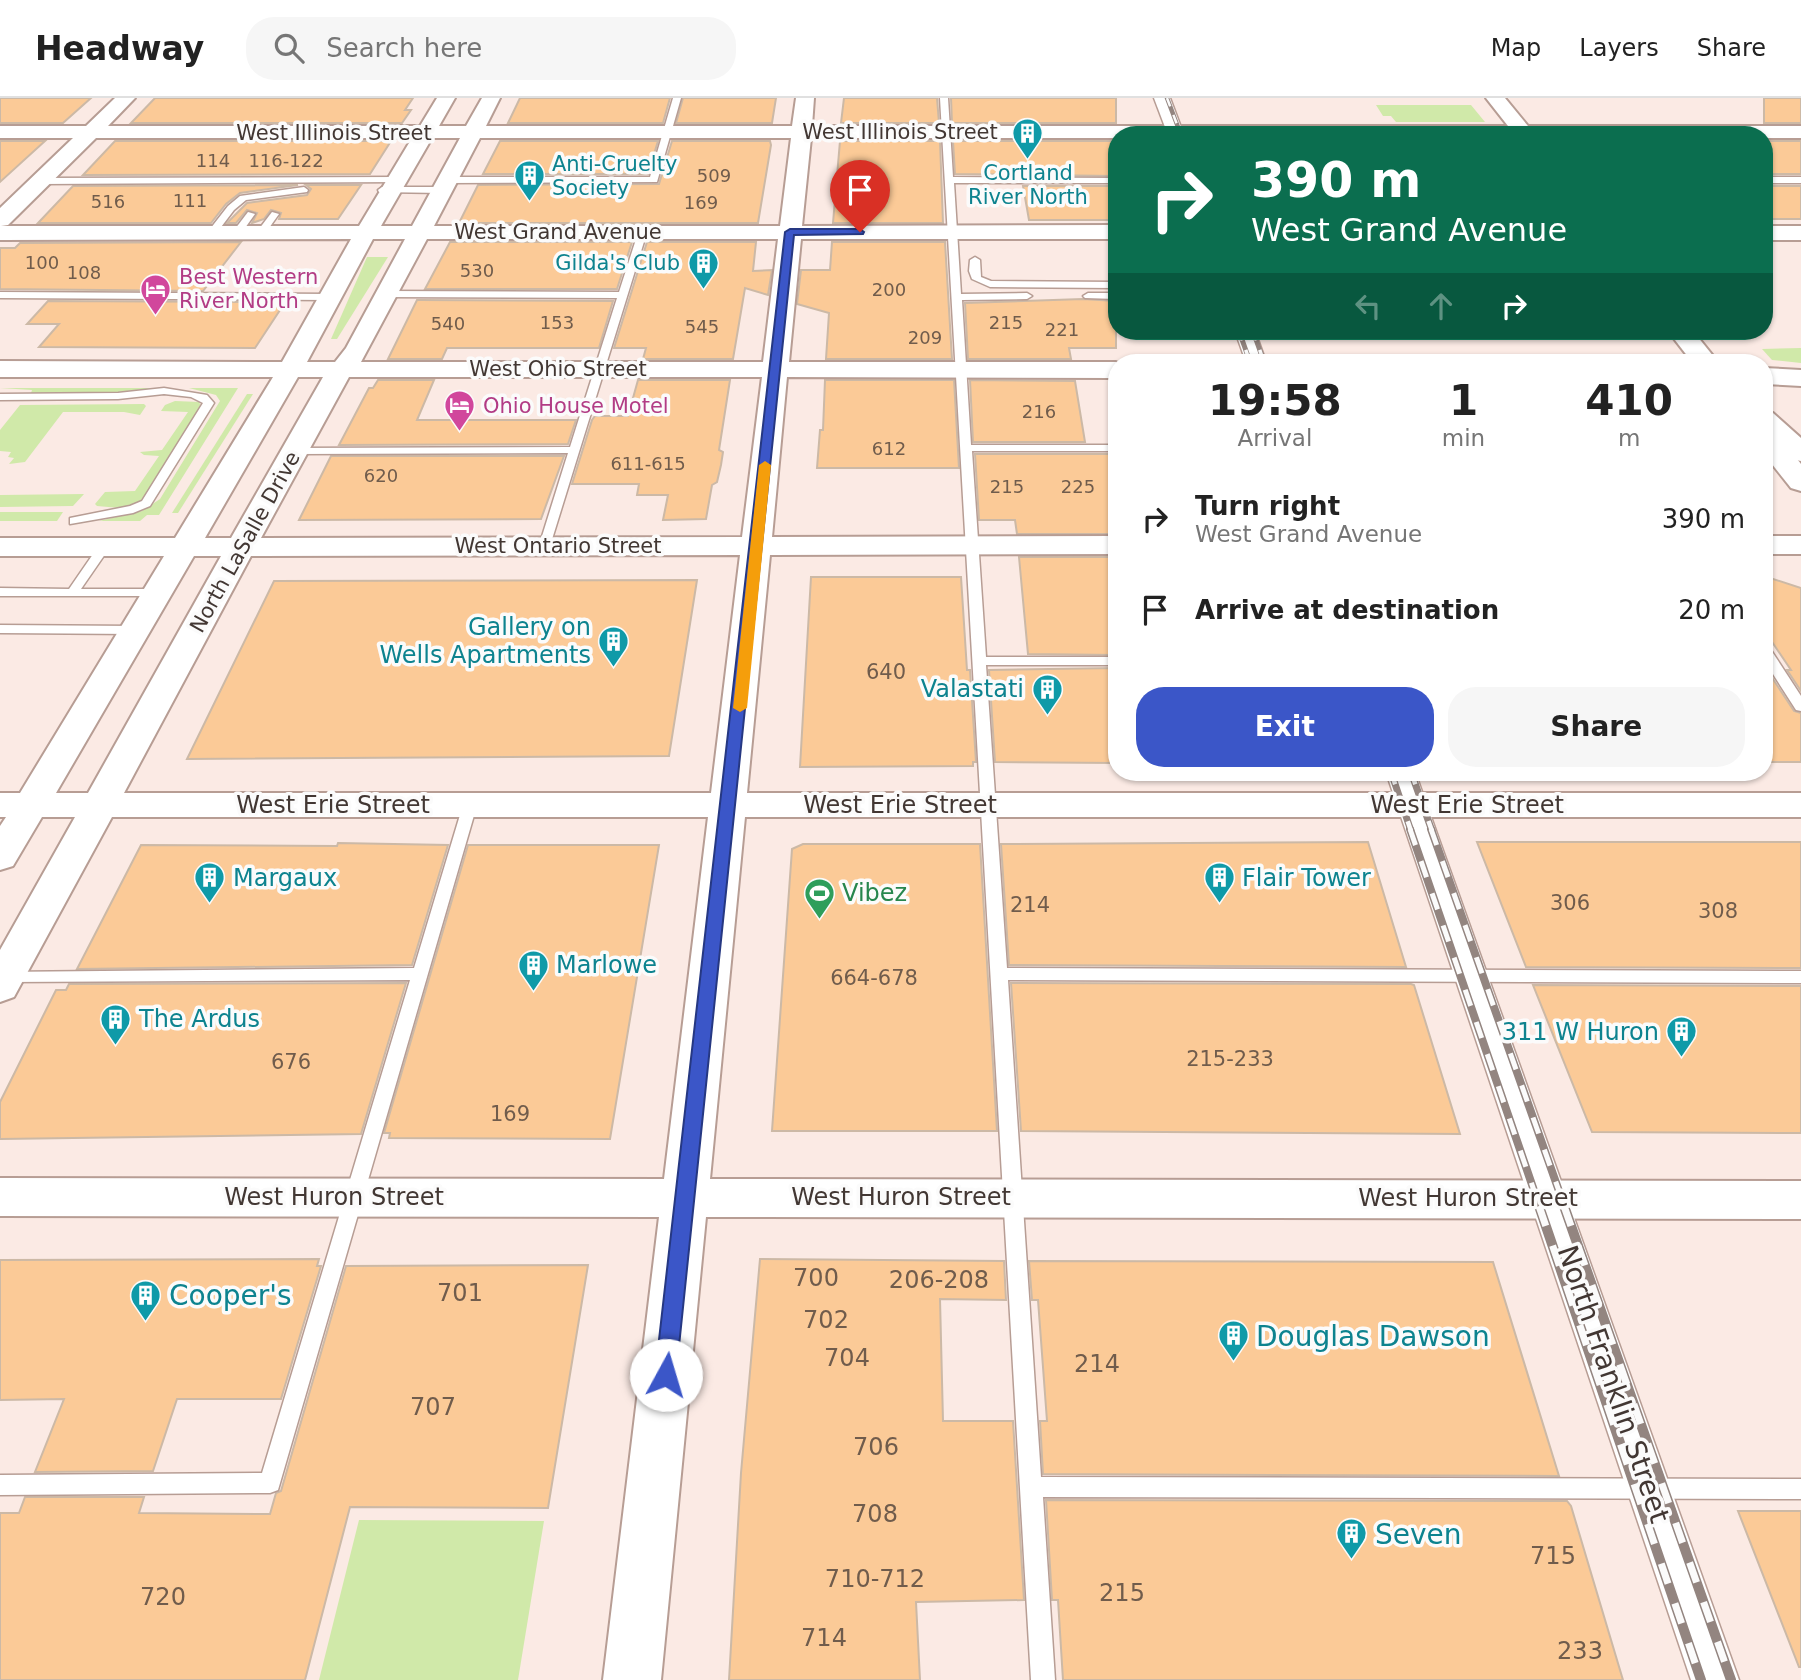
<!DOCTYPE html>
<style>
body{margin:0;font-family:"DejaVu Sans",sans-serif;background:#f6f6f6;color:#222;height:100vh;display:flex;flex-direction:column;font-size:26px;white-space:nowrap}
*{box-sizing:border-box;margin:0}
p{font-size:23px;color:#767676}
.icon{flex:none;width:38px;height:38px;fill:none;stroke:currentColor;stroke-width:2;stroke-linecap:round;stroke-linejoin:round}
.map{position:relative;flex:1;overflow:hidden}
.side{position:absolute;left:1108px;top:256px;width:665px;height:427px;display:flex;flex-direction:column;background:#fff;border-radius:28px;box-shadow:0 2px 5px #0004}
.side>*{flex:none}
.hud{position:absolute;left:1108px;top:28px;width:665px;height:214px;border-radius:28px;box-shadow:0 2px 5px #0004;background:#0b6e4f;color:#fff;overflow:hidden}
.pin{position:absolute;display:grid;place-items:center;width:60px;height:60px;color:#fff;margin:-72px -30px;border-radius:50% 50% 50% 0;rotate:-45deg;box-shadow:0 0 7px #0007}
.pin .icon{rotate:45deg}
.me{position:absolute;width:77px;margin:-38px;rotate:6deg;stroke-linejoin:round;filter:drop-shadow(0 0 5px #0008)}
.turn{display:flex;align-items:center;gap:24px;height:147px;padding:0 28px;font-size:32px}
.turn .icon{width:91px;height:91px;stroke-width:2.5}
.turn b{display:block;font-size:49px;line-height:60px}
.lanes{display:flex;align-items:center;height:66px;padding:0 28px;background:#0003;justify-content:center;gap:35px;direction:ltr}
.lanes .off{opacity:.35}
.eta{display:flex;justify-content:space-evenly;align-items:center;height:119px;text-align:center}
.eta b{font-size:42px;font-weight:700;line-height:49px}
.button{display:flex;gap:14px;margin-top:auto;padding:14px 28px}
.button a{flex:1;height:80px;border-radius:28px;background:#3b56c8;color:#fff;font-size:28px;font-weight:700;line-height:80px;text-align:center}
.button a+a{background:#f6f6f6;color:#222}
ul{padding:0;list-style:none}
li{display:flex;align-items:center;gap:21px;height:91px;padding:0 28px}
li div{flex:1}
li b{display:block;font-size:26px}
li em{font-style:normal}
header{display:flex;align-items:center;gap:42px;box-sizing:border-box;height:98px;padding:0 35px;background:#fff;border-bottom:2px solid #e0e0e0}
header strong{font-size:33px}
nav{display:flex;gap:38px;margin-inline-start:auto;font-size:24px}
.search{width:490px;height:63px;background:#f6f6f6;display:flex;align-items:center;gap:18px;box-sizing:border-box;padding:0 24px;border-radius:28px;color:#767676;font-size:26px}
.map>svg:first-child{display:block}
</style>
<header>
<strong>Headway</strong>
<div class="search"><svg class="icon" aria-label="search" viewBox="0 0 24 24"><circle cx="10" cy="10" r="6"/><path d="M15 15l6 6"/></svg>Search here</div>
<nav><a>Map</a><a>Layers</a><a>Share</a></nav>
</header>
<div class="map">
<svg width="1801" height="1582" viewBox="0 0 1801 1582">
<rect width="100%" height="100%" fill="#fbeae4"/>
<g fill="#d0e9a9">
<path d="M1376,7H1471L1485,24H1396L1391,18H1383Z"/>
<path d="M367,159H388L337,241H331Z"/>
<path d="M1801,250V265L1772,262L1762,251Z"/>
<path d="M0,290H155L117,294L31,295L32,292Z"/>
<path d="M189,290H238L159,417H147L140,423H99L142,413L160,401L220,303L216,297Z"/>
<path d="M247,296H253L178,415H172Z"/>
<path d="M175,303L199,304L202,310L140,404L120,410L97,408L95,406L105,394L135,393L159,358L144,357L140,354L162,352L188,314L161,313L165,307Z"/>
<path d="M144,306L146,308L140,317L124,314H63L25,364L9,366L14,360L8,359L11,354L0,353V332L20,307Z"/>
<path d="M84,396L73,408L0,409V397Z"/>
<path d="M0,414H63L57,423H0Z"/>
<path d="M359,1422L544,1423L518,1582H319Z"/>
</g>
<g fill="#fbca97" stroke="#ccb9a6" stroke-width="2">
<path d="M0,0H91L63,25H0Z"/>
<path d="M155,0H413L405,12H411L402,25H131Z"/>
<path d="M520,0H670L663,25H508Z"/>
<path d="M683,0H776L772,25H676Z"/>
<path d="M844,0H937L939,25H841Z"/>
<path d="M951,0H1116V25H952Z"/>
<rect x="1764" y="0" width="37" height="25"/>
<path d="M0,43H45L0,84Z"/>
<path d="M115,43H391L370,76L83,77Z"/>
<path d="M500,43H658L648,76H483Z"/>
<path d="M672,43H770L771,47L758,125H459L478,87L659,86Z"/>
<path d="M840,43H940L943,125H833Z"/>
<path d="M1116,43V78L955,76L953,43Z"/>
<rect x="1764" y="43" width="37" height="33"/>
<path d="M298,87L240,95L226,106L211,125H38L73,88Z"/>
<path d="M306,87H361L338,121H279L281,115L271,112L264,121L252,125L257,115L247,112L236,125H227L247,105L307,97L311,91Z"/>
<path d="M1116,88V122H1029L1023,88Z"/>
<rect x="1764" y="88" width="37" height="33"/>
<path d="M241,144L203,193L0,191V150H15L20,145Z"/>
<path d="M450,144H632L617,191H425Z"/>
<path d="M647,144H756L753,173L772,172L768,197L745,190L733,261H643L646,250H614Z"/>
<path d="M832,144H945L952,261H826L829,215L797,206L801,172H830Z"/>
<path d="M1083,201L1116,203V250H1069L1071,261H968L965,205Z"/>
<path d="M417,202H420L613,203L599,250H447L442,261H388Z"/>
<path d="M48,203L281,204L277,209H282L255,250L39,249L59,226H27Z"/>
<path d="M378,282H434L417,322H576L568,346L339,347L369,290H373Z"/>
<path d="M638,282H730L719,352L723,354L721,367L717,384L712,387L706,421L663,422L668,397H637L639,386H572L592,322L595,318H628Z"/>
<path d="M825,282H954L959,370H817L820,332H823Z"/>
<path d="M970,282L1075,283L1085,344H973Z"/>
<path d="M975,356H1116V436H1017L1015,422H979Z"/>
<path d="M331,358H564L541,421L299,422Z"/>
<path d="M1116,459V557L1028,556L1019,459Z"/>
<path d="M1764,478L1801,490V593L1787,572H1791L1764,532Z"/>
<path d="M811,479H961L967,572H970L976,664H973V668L800,669Z"/>
<path d="M697,482L669,658L187,661L274,483Z"/>
<path d="M1116,570V665L995,664L989,572Z"/>
<path d="M1764,572H1767L1794,613L1801,615V664H1764Z"/>
<path d="M1368,744L1406,869L1009,867L1001,746Z"/>
<path d="M1477,744H1801V870L1526,869Z"/>
<path d="M338,745L448,747L412,867L77,871L141,747L337,748Z"/>
<path d="M803,746H980L997,1033H772L792,751Z"/>
<path d="M468,747H659L610,1041L389,1040L390,1035H384Z"/>
<path d="M406,885L361,1036L0,1041V1004L56,892H66L69,886Z"/>
<path d="M1011,885L1411,886L1414,887L1460,1036L1021,1033Z"/>
<path d="M1533,887L1801,888V1035L1592,1034Z"/>
<path d="M319,1161L317,1168H321L281,1301H177L153,1373L35,1374L64,1301L0,1302V1162Z"/>
<path d="M760,1161L1004,1163L1006,1202L940,1201L943,1323H1013L1024,1502L916,1504L920,1582H729L741,1375Z"/>
<path d="M1029,1163L1493,1164L1559,1378L1043,1376L1040,1323H1047L1038,1202H1032Z"/>
<path d="M588,1167L548,1410L350,1409L305,1582H0V1415H19L25,1399H144L139,1415L270,1416L276,1395L281,1393L346,1168Z"/>
<path d="M1046,1402L1567,1403L1571,1408L1623,1582H1063L1058,1502H1052Z"/>
<path d="M1738,1413H1801V1569H1799Z"/>
</g>
<g fill="none" stroke-linecap="round" stroke-linejoin="round">
<defs>
<g id="lane">
<path d="M673,0H681L657,84L448,85L444,82L448,79H650Z"/>
<path d="M940,0H948L953,79L1116,80V85H954L961,196L1027,195L1032,198L1027,201L962,202L971,347H1116V353H972L986,559H1116V567H986L1007,870L1801,873V885L1008,882L1041,1379L1801,1381V1401L1043,1399L1055,1582H1031Z"/>
<path d="M397,79L400,80V84L41,86L37,83L41,80Z"/>
<rect x="1764" y="79" width="37" height="6"/>
<path d="M304,89L308,92L307,94L246,102L234,112L215,137L207,135L228,108L240,98Z"/>
<path d="M382,89H442L446,92L442,95L379,94L378,92Z"/>
<path d="M248,114L255,116L240,137H234L232,135Z"/>
<path d="M272,114L279,116L264,137H258L256,135Z"/>
<path d="M639,132L647,134L549,451L545,452L539,448L568,355L296,356L290,353L296,350L570,349L617,200L386,199L381,196L386,193L619,194Z"/>
<path d="M975,159L980,162L981,179L991,183L1116,184V190L990,189L972,181L969,173L970,162Z"/>
<path d="M0,194L329,196L334,199L329,202L0,200Z"/>
<path d="M1088,195H1116V201L1085,200L1083,198Z"/>
<path d="M164,290L207,297L214,305L150,408L133,415L70,426V420L130,408L142,403L203,305L191,299L164,296L118,301L0,302V296L118,295Z"/>
<path d="M104,445L110,449L81,491H157L163,495L162,498H0V490L69,491L100,446Z"/>
<path d="M0,527L135,528L142,532L135,536L0,535Z"/>
<path d="M1764,548L1769,549L1801,598V613L1796,612L1764,562Z"/>
<path d="M470,702L477,707L278,1392L270,1395L0,1397V1377L262,1375L410,882L6,884L0,882V874L414,870L463,707Z"/>
</g>
<g id="street">
<path d="M1154,0H1170L1184,37H1168Z"/>
<path d="M1235,233H1255L1266,264H1246Z"/>
<path d="M1386,674H1415L1739,1582H1691Z"/>
</g>
<g id="secondary">
<path d="M115,0H135L108,28H420L437,0H455L439,28H466L482,0H500L486,28H792L796,0H814L812,28H1508L1486,0H1505L1528,28H1801V40H1764V37H1116V40H811L802,128L1116,127V141H801L789,264H1116V280L787,279L772,439L1116,438V456L770,457L747,695H1801V719H745L710,1081L1801,1083V1121L706,1119L661,1582H603L659,1119L0,1118V1080L664,1081L708,719H112L14,899L0,904V852L75,719H42L13,768L0,772V728L6,719H0V695H20L164,458H0V440H175L273,279H0V263L282,264L351,141L0,142V110L73,40H0V28H86ZM96,40H412L359,128H1L8,127ZM432,40H460L412,128H381ZM480,40H791L780,128H434ZM373,141H405L346,250L335,264H307ZM427,141H778L763,264H361ZM298,279H323L231,440H205ZM349,279H762L742,439L261,440ZM740,457L711,695H124L251,458ZM194,458H221L88,695H56Z"/>
<rect x="1764" y="128" width="37" height="14"/>
<path d="M1668,233H1693L1718,264H1692Z"/>
<path d="M1764,330L1774,332L1801,366V393L1791,390L1764,356Z"/>
<rect x="1764" y="438" width="37" height="18"/>
</g>
<g id="highway">
<path d="M1764,270L1801,272V288L1764,286Z"/>
<path d="M1764,313L1773,315L1801,340V363L1791,361L1764,335Z"/>
</g>
</defs>
<use href="#lane" stroke="#b79d94" stroke-width="3"/>
<use href="#street" stroke="#b79d94" stroke-width="3"/>
<use href="#secondary" stroke="#b79d94" stroke-width="4"/>
<use href="#highway" stroke="#b79d94" stroke-width="4"/>
<use href="#lane" fill="#fff" fill-rule="evenodd"/>
<use href="#street" fill="#fff" fill-rule="evenodd"/>
<use href="#secondary" fill="#fff" fill-rule="evenodd"/>
<use href="#highway" fill="#fff" fill-rule="evenodd"/>
<defs>
<path id="rail-far4" d="M1167,0L1181,37"/>
<g id="rail-far3">
<path d="M1239,233L1250,264"/>
<path d="M1253,233L1264,264"/>
</g>
<g id="rail-far2">
<path d="M1391,674L1411,733"/>
<path d="M1411,674L1432,733"/>
</g>
<g id="rail-far1">
<path d="M1410,731L1540,1110"/>
<path d="M1431,731L1565,1110"/>
</g>
<g id="rail">
<path d="M1539,1108L1701,1582"/>
<path d="M1564,1108L1731,1582"/>
</g>
</defs>
<use href="#rail-far4" stroke="#938580" stroke-width="4.5"/>
<use href="#rail-far3" stroke="#938580" stroke-width="5"/>
<use href="#rail-far2" stroke="#938580" stroke-width="7"/>
<use href="#rail-far1" stroke="#938580" stroke-width="8"/>
<use href="#rail" stroke="#938580" stroke-width="10"/>
<use href="#rail-far4" stroke="#fbfbfb" stroke-width="2.5" stroke-dasharray="9" stroke-linecap="butt"/>
<use href="#rail-far3" stroke="#fbfbfb" stroke-width="3.5" stroke-dasharray="10" stroke-linecap="butt"/>
<use href="#rail-far2" stroke="#fbfbfb" stroke-width="4.5" stroke-dasharray="13" stroke-linecap="butt"/>
<use href="#rail-far1" stroke="#fbfbfb" stroke-width="5" stroke-dasharray="17" stroke-linecap="butt"/>
<use href="#rail" stroke="#fbfbfb" stroke-width="7" stroke-dasharray="21" stroke-linecap="butt"/>
</g>
<path fill="#3b56c8" stroke="#263882" stroke-width="2" d="M860,131L864,134L863,136L794,137L676,1277L673,1284L666,1287L658,1284L655,1277L785,134L790,131Z"/>
<path fill="#f59e0b" d="M765,363L771,367L747,610L740,614L733,610L759,367Z"/>
<defs>
<symbol id="building-pin" viewBox="-11 -11 22 30"><path d="M0 17L-7.5 6A9.5 9.5 0 1 1 7.5 6Z" fill="#0f9aa8" stroke="#fbfbfb"/><path d="M-4-6H4V6H1V3H-1V6H-4ZM-2.5-4.3h1.7v1.8h-1.7ZM.8-4.3h1.7v1.8H.8ZM-2.5-1h1.7V.8h-1.7ZM.8-1h1.7V.8H.8Z" fill="#fff"/></symbol>
<symbol id="hotel-pin" viewBox="-11 -11 22 30"><path d="M0 17L-7.5 6A9.5 9.5 0 1 1 7.5 6Z" fill="#d1479c" stroke="#fbfbfb"/><path d="M-6-4.5h1.5V1H6V5H4.5V3h-9V5H-6ZM-4 0a1.8 1.8 0 1 1 3.6 0ZM.5 0V-2.5h3Q6-2.5 6 0Z" fill="#fff"/></symbol>
<symbol id="stadium-pin" viewBox="-11 -11 22 30"><path d="M0 17L-7.5 6A9.5 9.5 0 1 1 7.5 6Z" fill="#2e9e5b" stroke="#fbfbfb"/><path d="M0-5a6.5 5 0 1 0 0 10a6.5 5 0 1 0 0-10ZM-3.5-1.8h7v3.6h-7Z" fill="#fff"/></symbol>
</defs>
<g fill-rule="evenodd">
<use href="#building-pin" x="1010" y="18" width="35" height="47"/>
<use href="#building-pin" x="512" y="60" width="35" height="47"/>
<use href="#building-pin" x="686" y="148" width="35" height="47"/>
<use href="#hotel-pin" x="138" y="174" width="35" height="47"/>
<use href="#hotel-pin" x="442" y="290" width="35" height="47"/>
<use href="#building-pin" x="596" y="526" width="35" height="47"/>
<use href="#building-pin" x="1030" y="574" width="35" height="47"/>
<use href="#building-pin" x="192" y="762" width="35" height="47"/>
<use href="#building-pin" x="1202" y="762" width="35" height="47"/>
<use href="#stadium-pin" x="802" y="778" width="35" height="47"/>
<use href="#building-pin" x="516" y="850" width="35" height="47"/>
<use href="#building-pin" x="98" y="904" width="35" height="47"/>
<use href="#building-pin" x="1664" y="916" width="35" height="47"/>
<use href="#building-pin" x="128" y="1180" width="35" height="47"/>
<use href="#building-pin" x="1216" y="1220" width="35" height="47"/>
<use href="#building-pin" x="1334" y="1418" width="35" height="47"/>
</g>
<g text-anchor="middle" stroke-width="7" stroke-linejoin="round" paint-order="stroke">
<g font-size="18" fill="#705c4c">
<text x="213" y="69">114</text>
<text x="286" y="69">116-122</text>
<text x="714" y="84">509</text>
<text x="190" y="109">111</text>
<text x="108" y="110">516</text>
<text x="701" y="111">169</text>
<text x="42" y="171">100</text>
<text x="477" y="179">530</text>
<text x="84" y="181">108</text>
<text x="889" y="198">200</text>
<text x="557" y="231">153</text>
<text x="1006" y="231">215</text>
<text x="448" y="232">540</text>
<text x="702" y="235">545</text>
<text x="1062" y="238">221</text>
<text x="925" y="246">209</text>
<text x="1039" y="320">216</text>
<text x="889" y="357">612</text>
<text x="648" y="372">611-615</text>
<text x="381" y="384">620</text>
<text x="1007" y="395">215</text>
<text x="1078" y="395">225</text>
</g>
<g font-size="21" fill="#423733" stroke="#fbfbfb">
<text x="900" y="41">West Illinois Street</text>
<text x="334" y="42">West Illinois Street</text>
<text x="558" y="141">West Grand Avenue</text>
<text x="558" y="278">West Ohio Street</text>
<text transform="translate(245 444) rotate(-61)" y="7">North LaSalle Drive</text>
<text x="558" y="455">West Ontario Street</text>
</g>
<g font-size="21" fill="#0d838f" stroke="#fbfbfb" text-anchor="start">
<text x="552" y="73">Anti-Cruelty<tspan x="552" dy="24">Society</tspan></text>
<text x="1028" y="82" text-anchor="middle">Cortland<tspan x="1028" dy="24">River North</tspan></text>
<text x="680" y="172" text-anchor="end">Gilda's Club</text>
</g>
<g font-size="21" fill="#b23c85" stroke="#fbfbfb" text-anchor="start">
<text x="179" y="186">Best Western<tspan x="179" dy="24">River North</tspan></text>
<text x="483" y="315">Ohio House Motel</text>
</g>
<g font-size="21" fill="#705c4c">
<text x="886" y="581">640</text>
<text x="1570" y="812">306</text>
<text x="1030" y="814">214</text>
<text x="1718" y="820">308</text>
<text x="874" y="887">664-678</text>
<text x="1230" y="968">215-233</text>
<text x="291" y="971">676</text>
<text x="510" y="1023">169</text>
</g>
<g font-size="24" fill="#0d838f" stroke="#fbfbfb" text-anchor="start">
<text x="591" y="537" text-anchor="end">Gallery on<tspan x="591" dy="28">Wells Apartments</tspan></text>
<text x="1024" y="599" text-anchor="end">Valastati</text>
<text x="233" y="788">Margaux</text>
<text x="1242" y="788">Flair Tower</text>
<text x="556" y="875">Marlowe</text>
<text x="139" y="929">The Ardus</text>
<text x="1659" y="942" text-anchor="end">311 W Huron</text>
</g>
<g font-size="24" fill="#423733" stroke="#fbfbfb">
<text x="333" y="715">West Erie Street</text>
<text x="900" y="715">West Erie Street</text>
<text x="1467" y="715">West Erie Street</text>
<text x="334" y="1107">West Huron Street</text>
<text x="901" y="1107">West Huron Street</text>
<text x="1468" y="1108">West Huron Street</text>
</g>
<g font-size="24" fill="#27864d" stroke="#fbfbfb" text-anchor="start">
<text x="842" y="803">Vibez</text>
</g>
<g font-size="24" fill="#705c4c">
<text x="816" y="1188">700</text>
<text x="939" y="1190">206-208</text>
<text x="460" y="1203">701</text>
<text x="826" y="1230">702</text>
<text x="847" y="1268">704</text>
<text x="1097" y="1274">214</text>
<text x="433" y="1317">707</text>
<text x="876" y="1357">706</text>
<text x="875" y="1424">708</text>
<text x="1553" y="1466">715</text>
<text x="875" y="1489">710-712</text>
<text x="1122" y="1503">215</text>
<text x="163" y="1507">720</text>
<text x="824" y="1548">714</text>
<text x="1580" y="1561">233</text>
</g>
<g font-size="28" fill="#0d838f" stroke="#fbfbfb" text-anchor="start">
<text x="169" y="1207">Cooper's</text>
<text x="1256" y="1248">Douglas Dawson</text>
<text x="1375" y="1446">Seven</text>
</g>
<g font-size="28" fill="#423733" stroke="#fbfbfb">
<text transform="translate(1614 1286) rotate(71)" y="10">North Franklin Street</text>
</g>
</g>
</svg>
<div class="pin" style="left:860px;top:134px;background:#d93025"><svg class="icon" aria-label="arrive" viewBox="0 0 24 24"><path d="M6 21V4h12l-3 4 3 4H6"/></svg></div>
<svg class="me" style="left:666px;top:1277px" viewBox="-20 -20 40 40"><circle r="19" fill="#fff"/><path d="M0-13L10 11 0 6-10 11z" fill="#3b56c8"/></svg>
<div class="hud">
<div class="turn"><svg class="icon" aria-label="right" viewBox="0 0 24 24"><path d="M7 20v-9h11M14 6l5 5-5 5"/></svg><div><b>390 m</b>West Grand Avenue</div></div>
<div class="lanes"><svg class="icon off" aria-label="left" viewBox="0 0 24 24"><path d="M17 20v-9H6M10 6l-5 5 5 5"/></svg><svg class="icon off" aria-label="ahead" viewBox="0 0 24 24"><path d="M12 20V5M6 11l6-6 6 6"/></svg><svg class="icon" aria-label="right" viewBox="0 0 24 24"><path d="M7 20v-9h11M14 6l5 5-5 5"/></svg></div>
</div>
<section class="side">
<div class="eta">
<div><b>19:58</b><p>Arrival</p></div>
<div><b>1</b><p>min</p></div>
<div><b>410</b><p>m</p></div>
</div>
<ul>
<li><svg class="icon" aria-label="right" viewBox="0 0 24 24"><path d="M7 20v-9h11M14 6l5 5-5 5"/></svg><div><b>Turn right</b><p>West Grand Avenue</p></div><em>390 m</em></li>
<li><svg class="icon" aria-label="arrive" viewBox="0 0 24 24"><path d="M6 21V4h12l-3 4 3 4H6"/></svg><div><b>Arrive at destination</b></div><em>20 m</em></li>
</ul>
<div class="button"><a>Exit</a><a>Share</a></div>
</section>
</div>
